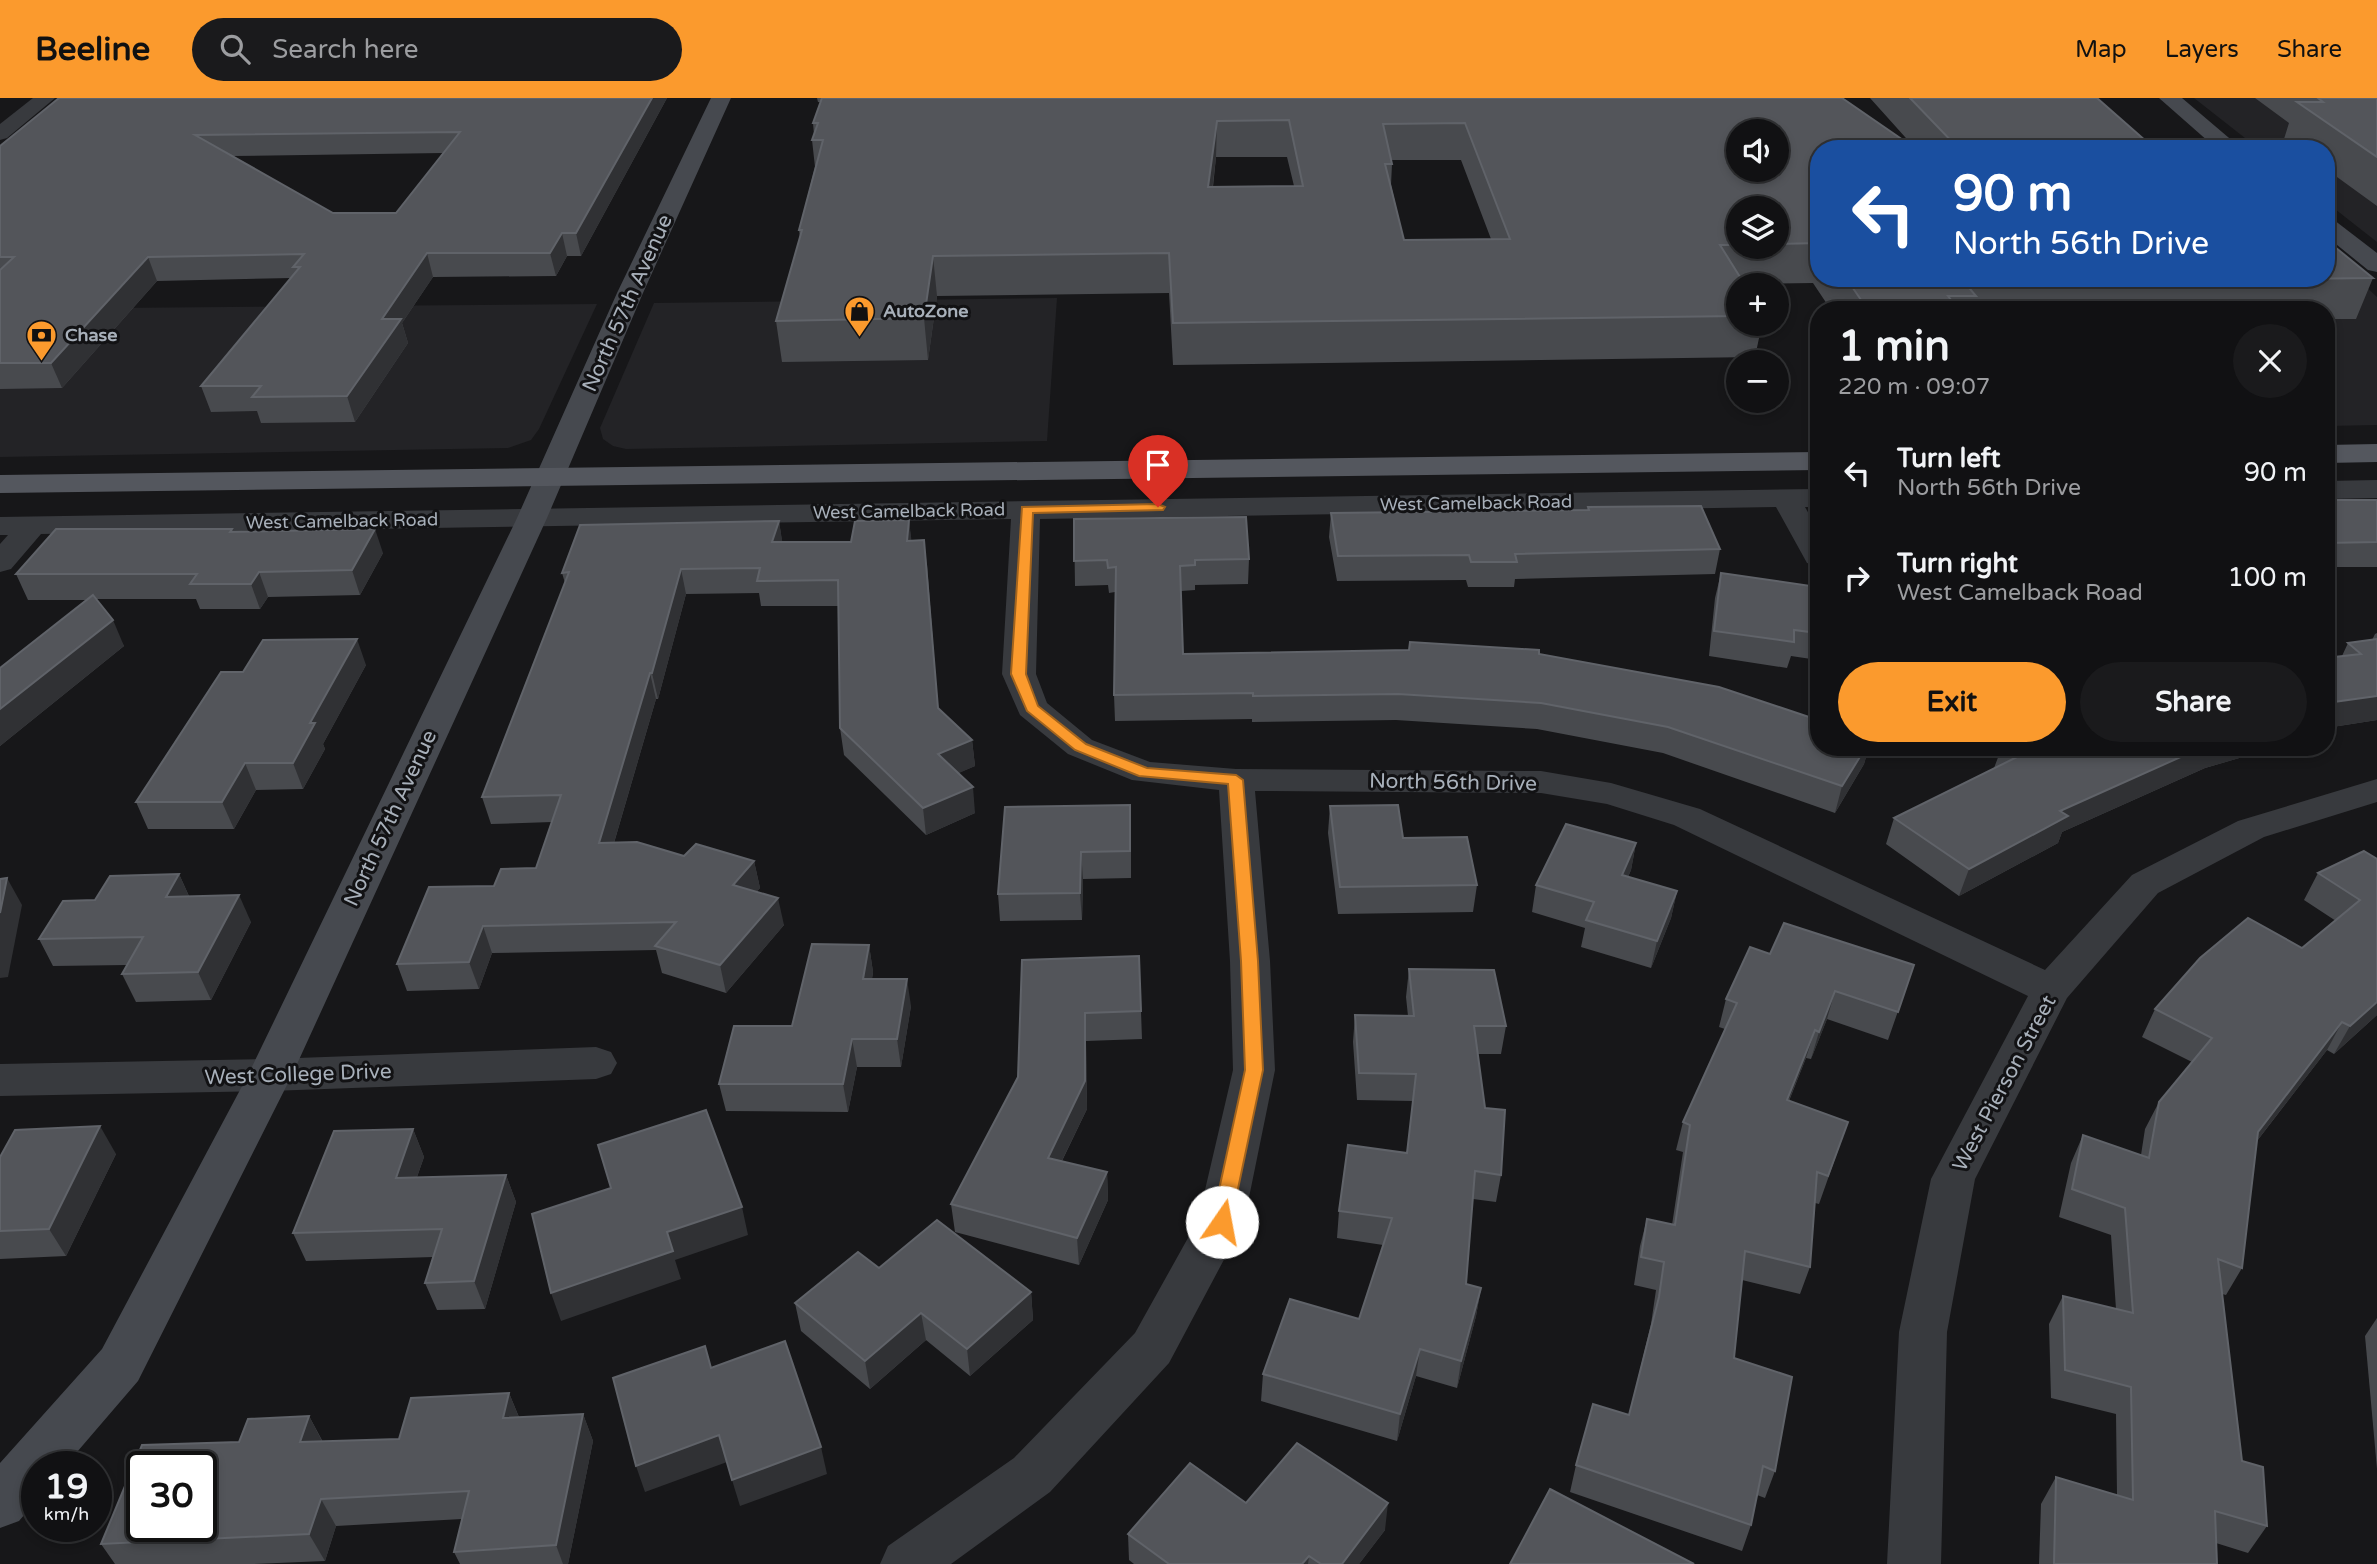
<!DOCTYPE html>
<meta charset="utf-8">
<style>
body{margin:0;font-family:"Varela Round",sans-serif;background:#1a1a1c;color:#f1f3f6;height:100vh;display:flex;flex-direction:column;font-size:26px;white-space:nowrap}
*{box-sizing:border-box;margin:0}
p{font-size:23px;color:#9c9da0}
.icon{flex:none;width:38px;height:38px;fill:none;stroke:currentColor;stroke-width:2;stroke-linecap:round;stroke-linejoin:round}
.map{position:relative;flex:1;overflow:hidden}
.drawer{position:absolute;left:1810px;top:203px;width:525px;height:455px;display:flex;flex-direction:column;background:#111113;border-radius:28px;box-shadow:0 4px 10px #0003,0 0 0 2px #303133}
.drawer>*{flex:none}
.hud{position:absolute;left:1810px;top:42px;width:525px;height:147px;border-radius:28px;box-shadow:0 4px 10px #0003,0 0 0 2px #303133;background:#1a4fa0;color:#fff;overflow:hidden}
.buttons{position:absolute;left:1726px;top:21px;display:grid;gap:14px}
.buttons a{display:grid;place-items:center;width:63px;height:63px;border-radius:50%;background:#111113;box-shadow:0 4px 10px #0003,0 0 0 2px #303133;font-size:35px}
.speed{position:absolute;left:21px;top:1353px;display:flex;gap:14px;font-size:35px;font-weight:700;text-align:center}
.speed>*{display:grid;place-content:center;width:91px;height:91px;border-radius:50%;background:#111113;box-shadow:0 4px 10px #0003,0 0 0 2px #303133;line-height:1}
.speed small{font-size:18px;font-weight:400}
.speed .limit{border:4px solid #111;border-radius:10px;background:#fff;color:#111}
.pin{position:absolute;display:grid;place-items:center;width:60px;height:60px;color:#fff;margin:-72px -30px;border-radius:50% 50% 50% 0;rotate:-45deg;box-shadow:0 0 7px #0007}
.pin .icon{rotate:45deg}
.me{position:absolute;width:77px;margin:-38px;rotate:12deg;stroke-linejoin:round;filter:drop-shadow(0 0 5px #0008)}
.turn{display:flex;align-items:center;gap:24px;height:147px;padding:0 28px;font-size:32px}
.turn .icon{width:91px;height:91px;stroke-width:2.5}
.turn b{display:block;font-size:49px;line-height:60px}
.round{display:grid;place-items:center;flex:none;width:74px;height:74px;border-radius:37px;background:#1a1a1c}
.overview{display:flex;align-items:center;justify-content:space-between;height:119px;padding:0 28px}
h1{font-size:42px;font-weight:700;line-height:52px}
.action{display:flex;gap:14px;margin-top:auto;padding:14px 28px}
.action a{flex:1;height:80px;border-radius:42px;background:#fb9a2d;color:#111;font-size:28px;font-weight:700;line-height:80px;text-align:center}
.action a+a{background:#1a1a1c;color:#f1f3f6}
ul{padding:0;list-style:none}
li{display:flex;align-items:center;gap:21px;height:105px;padding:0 28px}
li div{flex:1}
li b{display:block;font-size:26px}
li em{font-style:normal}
header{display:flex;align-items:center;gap:42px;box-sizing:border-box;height:98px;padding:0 35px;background:#fb9a2d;color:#111}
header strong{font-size:33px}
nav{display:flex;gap:38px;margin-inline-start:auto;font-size:24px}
.search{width:490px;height:63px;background:#1a1a1c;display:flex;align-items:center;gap:18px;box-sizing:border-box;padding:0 24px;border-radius:38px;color:#9c9da0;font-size:26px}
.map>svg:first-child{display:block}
</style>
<header>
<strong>Beeline</strong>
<div class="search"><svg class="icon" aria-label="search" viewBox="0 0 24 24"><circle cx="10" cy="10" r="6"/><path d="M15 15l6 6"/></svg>Search here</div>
<nav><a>Map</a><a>Layers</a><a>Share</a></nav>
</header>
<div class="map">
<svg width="2377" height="1466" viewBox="0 0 2377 1466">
<rect width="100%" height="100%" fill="#171719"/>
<g fill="#232326">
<path d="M2194,0H2377V144L2326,104V51H2259Z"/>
<path d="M2361,184L2377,199V327L2326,328V212H1831Z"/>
<path d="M1057,200L1047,343L626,351L613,348L603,341L600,330L654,205Z"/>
<path d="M597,206L539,331L531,342L508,350L0,359V211Z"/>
</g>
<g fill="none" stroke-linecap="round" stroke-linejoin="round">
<g fill="#383a3e" fill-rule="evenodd">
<path d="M33,0H55L7,40L0,42V26Z"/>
<path d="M2377,382V400L2326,401V383Z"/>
<path d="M1818,391V409H1805L1818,432V468L1807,465L1776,409L1040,421L1036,576L1047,605L1092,642L1150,664L1236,671L1541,673L1611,685L1700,711L2045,872L2132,777L2238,723L2377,681V704L2264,739L2158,795L2067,900L1975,1081L1947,1234L1941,1466H1887L1899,1234L1931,1081L2028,898L1674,727L1607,706L1541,695L1255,693L1270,863L1275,972L1244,1124L1169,1265L1050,1394L951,1466H880L888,1448L1014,1360L1135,1235L1198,1122L1233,972L1230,863L1219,692L1132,682L1068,656L1020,617L1002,576L1011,421L41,436L11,471L0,474V446L8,437H0V419Z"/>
<path d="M596,949L611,954L617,965L611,976L596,981L270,993L0,998V966L270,961Z"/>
</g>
<g fill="#46494f" fill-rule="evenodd">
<path d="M711,0H731L643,195L547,420L292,977L138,1283L65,1368H37V1402L19,1423L0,1430V1365L102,1251L248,977L517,420L617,195Z"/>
<path d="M2159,0H2182L2242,51H2217Z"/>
<path d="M2326,120L2334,122L2377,155V174L2368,172L2326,138Z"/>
</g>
<g fill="#54575e" fill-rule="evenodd">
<path d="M2377,346V364L2326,365V347Z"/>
<path d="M1818,354V372L0,395V377Z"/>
</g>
</g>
<g fill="#484a4e" fill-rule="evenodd">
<path d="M667,0L581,158H567L556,178L433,179L402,225L408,245L355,324L261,325L257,313L211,314L201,288L291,180L157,183L62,290L0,291V48ZM443,55L396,115H333L232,58Z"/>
<path d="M817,0H1489L1914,49L1870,0H2097L2155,51H1818V180H2373L2356,221H2326V212H1831L1813,185L1744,186L1738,187V226H1762L1755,259L1173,267L1169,195L937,198L928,262L782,264L776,223L800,140L799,132L815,69L812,42L814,37L813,25L821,4H818ZM1216,59H1287L1294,88L1213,89ZM1391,62H1461L1491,141L1404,142L1391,87L1392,66ZM1738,110H1776V149H1738Z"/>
<path d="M2255,0H2377V108L2326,71V51H2298L2284,41L2289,25Z"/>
<rect x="2326" y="402" width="51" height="67"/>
<path d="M1588,409L1720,451L1715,476L1515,481L1514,489H1468L1466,482L1337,483L1329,439L1331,415L1587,412Z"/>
<path d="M1074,421L1249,461L1248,486L1195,487V492L1181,493L1183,556H1539L1818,649H1869L1864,666L1835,715L1663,655L1537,631L1396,622L1252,624V621L1115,623L1114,597L1115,494L1109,495L1108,487L1075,488Z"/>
<path d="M909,422L911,443L927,467L938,611L972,642L975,668L958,675L975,715L926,737L844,657L840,630L838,508H761L759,495L686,496L658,601H656L614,745L684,758L754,763L760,790L757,793L784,827L726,895L662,875L656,852L492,855L479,891L407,893L397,866L536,770L552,724L491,726L482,699L565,485L562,475L779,423L782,444H851Z"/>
<path d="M232,431L233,434L383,455L360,497L268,499L260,511H200L196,501H96L124,548L0,648V570L88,502H28L16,476Z"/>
<path d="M1721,475L1818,489V562L1791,558L1787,570L1709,558L1715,500Z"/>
<path d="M2377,535V622L2326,630V560L2342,558L2348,545L2372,542L2375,536Z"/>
<path d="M366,567L323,646L325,651L303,691L256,692L234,731H148L136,704L243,574Z"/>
<path d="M2002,649H2277L2205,670L2062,734L2058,745L1959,798L1886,746L1894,720L1994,670Z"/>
<path d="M1330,708L1403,740L1477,787L1473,814L1338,816L1328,735Z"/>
<path d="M1005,709L1131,734V780L1083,781L1082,822L1000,823L998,796Z"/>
<path d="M1636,745L1631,772L1628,779L1677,793L1671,820L1651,870L1581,849L1585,830L1532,814L1536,787Z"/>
<path d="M2377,761V917L2334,956L2327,952L2257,1043L2242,1170L2226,1197L2222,1196L2242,1363L2267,1428L2248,1455L2216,1445L2217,1466H2039L2041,1406L2056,1379L2117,1397L2116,1316L2051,1300L2049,1226L2063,1198L2116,1211L2111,1137L2059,1119L2071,1065L2083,1037L2141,1057L2145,1031L2159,1004L2192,964L2142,939L2155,911L2302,850L2336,823L2304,802L2318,775Z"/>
<path d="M179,776L189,798L251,824L211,902L136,904L122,876L127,867L53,868L39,841L95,802Z"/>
<path d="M869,847L873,874L872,881L911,908L901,969H857L848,1014L726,1013L719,986L792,928Z"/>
<path d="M1770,856L1914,867L1888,942L1827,921L1811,961L1806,960L1789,1003L1848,1024L1819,1106L1815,1105L1810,1169L1800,1196L1742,1182L1734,1260L1775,1373L1765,1400L1757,1397L1751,1427L1742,1453L1570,1394L1576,1367L1629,1317L1651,1226L1656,1192L1634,1187L1640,1148L1647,1121L1672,1127L1683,1054L1676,1052L1683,1024L1725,931L1719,929L1726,901Z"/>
<path d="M1139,858L1142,941L1086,943L1087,1011L1062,1063L1107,1074L1108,1102L1079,1167L955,1134L951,1106L1018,979Z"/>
<path d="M1409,871L1506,928L1501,956H1477L1485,1010L1501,1077L1496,1104L1473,1101L1466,1186L1481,1190L1476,1218L1457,1290L1416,1278L1397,1343L1261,1303L1263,1276L1359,1221L1383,1147L1337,1140L1339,1113L1407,1055L1413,1003L1357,1002L1353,944L1355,917L1408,918L1406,899Z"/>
<path d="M413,1031L424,1059L417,1079L506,1077L516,1104L485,1211L437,1212L425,1185L433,1159L306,1163L293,1135Z"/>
<path d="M116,1056L66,1158L0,1161V1059Z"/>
<path d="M879,1170L1031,1194L1033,1222L970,1278L926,1242L870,1291L801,1233L795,1205Z"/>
<path d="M2377,1220V1371L2365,1238Z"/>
<path d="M509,1295L519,1319L583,1316L593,1343L568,1466H460L454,1454L462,1421L336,1428L325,1463L254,1466H115L101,1446L239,1344L309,1318L323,1344L399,1341Z"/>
<path d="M1246,1405L1385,1432L1359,1466H1134L1129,1462L1128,1436Z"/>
</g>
<g fill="#303134">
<path d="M652,0H667L581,158L576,135Z"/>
<path d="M1217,23L1216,59L1208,127V89Z"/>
<path d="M562,135L567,158L556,178L550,155Z"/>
<path d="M427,155L433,179L402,225L408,245L355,324L347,298L382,221Z"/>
<path d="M933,158L937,198L928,262L924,220Z"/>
<path d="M148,159L157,183L62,290L51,265Z"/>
<path d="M909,422L912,447L907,443Z"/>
<path d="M779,423L783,448L772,444Z"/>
<path d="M375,431L383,455L360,497L352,472Z"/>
<path d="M924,442L927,467L940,637L938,610Z"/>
<path d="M681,471L686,496L658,601L652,575Z"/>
<path d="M259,474L268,499L260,511L251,486Z"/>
<path d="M113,522L124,548L0,648V611Z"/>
<path d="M357,541L366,567L323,646L325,651L303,691L293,665L310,625Z"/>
<path d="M650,575L656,601L606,772L599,745Z"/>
<path d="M2377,598V622L2326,630V605Z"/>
<path d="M972,642L975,668L941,683L938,656Z"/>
<path d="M1866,649H1869L1864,666L1835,715L1842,688Z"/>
<path d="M2203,649H2277L2205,670L2062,734L2058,745L1959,798L1969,771L2060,713Z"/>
<path d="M245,665L256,692L234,731L222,704Z"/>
<path d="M973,689L975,715L926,737L923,710Z"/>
<path d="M1636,745L1631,772L1616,804L1622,777Z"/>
<path d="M1081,754L1083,781L1082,822L1080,795Z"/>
<path d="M754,763L760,790L739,814L733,787Z"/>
<path d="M179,776L191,803L166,799Z"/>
<path d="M7,780L22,807L8,879L0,880V815Z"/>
<path d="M1677,793L1671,820L1651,870L1657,843Z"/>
<path d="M239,797L251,824L211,902L198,874Z"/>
<path d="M778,800L784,827L726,895L720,867Z"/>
<path d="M483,828L492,855L479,891L469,864Z"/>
<path d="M869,847L873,874L867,908L863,881Z"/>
<path d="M907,881L911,908L901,969L897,941Z"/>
<path d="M1835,893L1827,921L1811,961L1819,934Z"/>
<path d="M2377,904V917L2334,956L2350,928Z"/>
<path d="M1085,915L1086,943L1087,1011L1050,1087L1048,1060Z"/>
<path d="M2342,924L2327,952L2243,1061L2258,1034Z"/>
<path d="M1815,932L1806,960L1778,1029L1787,1002Z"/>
<path d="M852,941L857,969L848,1014L843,986Z"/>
<path d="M100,1028L116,1056L66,1158L49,1131Z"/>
<path d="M413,1031L424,1059L407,1107L396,1080Z"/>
<path d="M1107,1074L1108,1102L1079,1167L1077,1140Z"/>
<path d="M506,1077L516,1104L485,1211L474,1183Z"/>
<path d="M742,1109L748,1137L675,1162L681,1181L561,1223L551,1195L667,1134Z"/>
<path d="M1481,1190L1476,1218L1457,1290L1461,1263Z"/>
<path d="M1031,1194L1033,1222L970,1278L967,1251Z"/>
<path d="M921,1215L926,1242L870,1291L865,1263Z"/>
<path d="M1420,1251L1416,1278L1397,1343L1400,1316Z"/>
<path d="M509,1295L520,1322L503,1320Z"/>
<path d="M583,1316L593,1343L568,1466H563L556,1447Z"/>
<path d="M309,1318L323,1345L300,1344Z"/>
<path d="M719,1337L727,1364L645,1394L636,1368Z"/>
<path d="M821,1349L827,1376L740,1408L732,1382Z"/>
<path d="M321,1401L336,1428L325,1463L309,1436Z"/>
<path d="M1388,1405L1385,1432L1359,1466H1342Z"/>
<path d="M1309,1458L1308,1466H1302Z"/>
</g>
<g fill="#53555a" stroke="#606369" stroke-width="2" fill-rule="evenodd">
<path d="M59,0H652L576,135H562L550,155H427L382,221H401L347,298L252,299L261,288H201L300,169H293L304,156L148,159L51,265H0V172L14,159H0V48ZM460,34L396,115H333L195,37Z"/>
<path d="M822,0H1842L1916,51H1818V145L1776,146V110H1738V147H1720L1745,187H1738V218L1173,225L1169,155L933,158L924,220L776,223L802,132H799L823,42H812L818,25H813ZM1289,22L1303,88L1208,89L1217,23ZM1465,25L1510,141L1404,142L1385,66H1392L1383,26ZM1738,33H1776V72H1738Z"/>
<path d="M1910,0H2097L2155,51H1959Z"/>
<path d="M2318,0H2377V59L2297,4H2323Z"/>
<path d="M2326,145H2330L2373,180L1965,185L1976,198H1948L1959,212H1868L1846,180H2326Z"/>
<path d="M2326,402H2377V444L2326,445Z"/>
<path d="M1701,408L1720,451L1515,456L1517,464H1471L1469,457L1338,458L1331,415L1589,412L1588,409Z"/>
<path d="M1246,419L1249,461L1195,462V467L1180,468L1183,556L1409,552L1410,544L1539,552V556L1719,589L1818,622V649H1866L1842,688L1668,629L1541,605L1398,596L1253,598V595L1114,597L1116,469L1108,470L1107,462L1074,463V421Z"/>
<path d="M909,422L907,443L924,442L938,610L972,642L938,656L973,689L923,710L840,630L838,482L757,483L760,470L681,471L652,575H650L599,745L637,744L684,758L696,746L754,763L733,787L778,800L720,867L655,848L676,824L483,828L469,864L397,866L429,789L494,788L501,771L536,770L561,697L482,699L569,474L562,475L580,427L779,423L772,444H851L855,423Z"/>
<path d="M56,431H232L230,434L375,431L352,472L259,474L251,486H190L197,476H16Z"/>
<path d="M1721,475L1818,489V535L1794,532V544L1714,533Z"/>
<path d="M93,497L113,522L0,611V570Z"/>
<path d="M357,541L310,625H315L293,665H245L222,704H136L221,574H243L263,542Z"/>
<path d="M2377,541V598L2326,605V560L2361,556L2348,545Z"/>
<path d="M2003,649H2203L2060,713L2068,718L1969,771L1894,720L2017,659Z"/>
<path d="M1130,707V753L1081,754L1080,795L998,796L1005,709Z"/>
<path d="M1398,707L1403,740L1467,739L1477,787L1340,789L1330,708Z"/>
<path d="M1566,726L1636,745L1622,777L1677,793L1657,843L1586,822L1594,804L1536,787Z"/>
<path d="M2364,753L2377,761V904L2350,928L2342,924L2258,1034L2242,1170L2218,1161L2242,1363L2263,1369L2267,1428L2215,1413L2217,1466H2054L2056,1379L2133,1402L2131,1289L2065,1272L2063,1198L2133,1215L2125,1110L2072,1091L2083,1037L2149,1060L2159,1004L2212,940L2155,911L2200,860L2248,820L2302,850L2360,802L2318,775Z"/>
<path d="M179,776L166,799L239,797L198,874L122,876L143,839L39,841L63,803L95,802L110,778Z"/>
<path d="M7,780L0,815V781Z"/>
<path d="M1784,825L1914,867L1898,914L1835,893L1819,934L1815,932L1787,1002L1848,1024L1828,1078L1817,1074L1810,1169L1745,1153L1734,1260L1792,1279L1775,1373L1763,1368L1751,1427L1576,1367L1593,1306L1629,1317L1659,1199L1664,1164L1641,1159L1647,1121L1675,1127L1690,1027L1683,1024L1737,905L1726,901L1750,849L1770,856Z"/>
<path d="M812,846L869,847L863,881H907L897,941H852L843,986H719L734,928H792Z"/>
<path d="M1139,858L1141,913L1085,915V983L1048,1060L1107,1074L1077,1140L951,1106L1018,979L1022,862Z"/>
<path d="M1409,871L1494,872L1506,928H1474L1485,1010L1505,1012L1501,1077L1475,1073L1466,1186L1481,1190L1461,1263L1420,1251L1400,1316L1263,1276L1290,1201L1359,1221L1392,1120L1339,1113L1348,1047L1407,1055L1416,976L1359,975L1355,917L1414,918Z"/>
<path d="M706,1012L742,1109L667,1134L673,1153L551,1195L532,1116L611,1090L598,1047Z"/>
<path d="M100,1028L49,1131L0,1133V1059L15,1032Z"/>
<path d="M413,1031L396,1080L506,1077L474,1183L425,1185L442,1131L293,1135L334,1033Z"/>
<path d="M937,1122L1031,1194L967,1251L921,1215L865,1263L795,1205L858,1154L879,1170Z"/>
<path d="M785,1243L821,1349L732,1382L719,1337L636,1368L613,1280L705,1248L711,1270Z"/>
<path d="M509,1295L503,1320L583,1316L556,1447L454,1454L469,1393L321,1401L309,1436L101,1446L142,1347L239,1344L248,1321L309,1318L300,1344L399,1341L411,1300ZM142,1368H201V1428H142Z"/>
<path d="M1297,1345L1388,1405L1342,1466H1321L1309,1458L1302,1466H1169L1128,1436L1190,1365L1246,1405Z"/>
<path d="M1550,1391L1694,1466H1510Z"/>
</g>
<path fill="#fb9a2d" stroke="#a3641d" stroke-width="2" d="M1158,406L1165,409L1163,412L1033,415L1026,576L1038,608L1086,646L1147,670L1236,677L1243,682L1258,863L1263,972L1231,1124L1229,1130L1222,1132L1214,1130L1212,1124L1245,972L1241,863L1228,686L1139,678L1075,652L1027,613L1011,576L1022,409Z"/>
<defs>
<symbol id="shop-pin" viewBox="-11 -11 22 30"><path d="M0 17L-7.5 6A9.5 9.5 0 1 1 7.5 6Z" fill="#fb9a2d" stroke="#121214"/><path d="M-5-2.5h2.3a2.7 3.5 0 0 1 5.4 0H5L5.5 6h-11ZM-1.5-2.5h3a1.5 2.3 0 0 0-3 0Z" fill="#111"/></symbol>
<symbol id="bank-pin" viewBox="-11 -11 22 30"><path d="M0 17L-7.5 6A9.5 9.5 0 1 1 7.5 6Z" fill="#fb9a2d" stroke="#121214"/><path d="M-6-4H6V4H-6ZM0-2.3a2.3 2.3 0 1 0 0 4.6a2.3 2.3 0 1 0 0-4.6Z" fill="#111"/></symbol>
</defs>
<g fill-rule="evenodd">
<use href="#shop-pin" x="842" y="196" width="35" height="47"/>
<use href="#bank-pin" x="24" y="220" width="35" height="47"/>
</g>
<g text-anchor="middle" stroke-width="6" stroke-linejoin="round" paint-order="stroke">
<g font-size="18" font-weight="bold" fill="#a8b0ba" stroke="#121214" text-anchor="start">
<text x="883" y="219">AutoZone</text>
<text x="65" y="243">Chase</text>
</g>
<g font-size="18" fill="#a8b0ba" stroke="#121214">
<text transform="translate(1476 405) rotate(-1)" y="6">West Camelback Road</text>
<text transform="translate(909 413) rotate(-1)" y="6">West Camelback Road</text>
<text transform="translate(342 423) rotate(-1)" y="6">West Camelback Road</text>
</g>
<g font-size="21" fill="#a8b0ba" stroke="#121214">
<text transform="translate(627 205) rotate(-66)" y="7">North 57th Avenue</text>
<text transform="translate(1453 684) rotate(1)" y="7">North 56th Drive</text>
<text transform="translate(390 720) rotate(-65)" y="7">North 57th Avenue</text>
<text transform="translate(298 976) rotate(-2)" y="7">West College Drive</text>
<text transform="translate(2004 985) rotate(-62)" y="7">West Pierson Street</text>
</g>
</g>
</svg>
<div class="buttons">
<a><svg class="icon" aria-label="sound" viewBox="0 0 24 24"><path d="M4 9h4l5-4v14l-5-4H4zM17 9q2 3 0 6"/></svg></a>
<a><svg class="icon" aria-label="layers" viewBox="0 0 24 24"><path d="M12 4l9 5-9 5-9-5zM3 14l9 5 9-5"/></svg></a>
<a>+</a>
<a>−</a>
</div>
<div class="speed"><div>19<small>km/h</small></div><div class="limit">30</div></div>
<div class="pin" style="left:1158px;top:409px;background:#d93025"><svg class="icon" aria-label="arrive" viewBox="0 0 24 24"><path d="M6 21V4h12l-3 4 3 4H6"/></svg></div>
<svg class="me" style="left:1222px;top:1124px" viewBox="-20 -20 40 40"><circle r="19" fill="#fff"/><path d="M0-13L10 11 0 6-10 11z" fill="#fb9a2d"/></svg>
<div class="hud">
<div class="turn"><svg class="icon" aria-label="left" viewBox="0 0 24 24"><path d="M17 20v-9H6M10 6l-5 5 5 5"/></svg><div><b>90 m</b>North 56th Drive</div></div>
</div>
<section class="drawer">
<div class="overview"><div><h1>1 min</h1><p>220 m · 09:07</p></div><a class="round"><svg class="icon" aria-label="close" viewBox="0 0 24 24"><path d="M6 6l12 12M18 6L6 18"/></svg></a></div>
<ul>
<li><svg class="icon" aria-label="left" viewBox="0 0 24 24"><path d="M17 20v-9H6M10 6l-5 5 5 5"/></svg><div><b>Turn left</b><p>North 56th Drive</p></div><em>90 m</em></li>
<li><svg class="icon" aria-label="right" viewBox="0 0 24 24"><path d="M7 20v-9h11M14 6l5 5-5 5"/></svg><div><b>Turn right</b><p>West Camelback Road</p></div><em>100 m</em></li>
</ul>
<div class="action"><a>Exit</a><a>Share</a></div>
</section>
</div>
